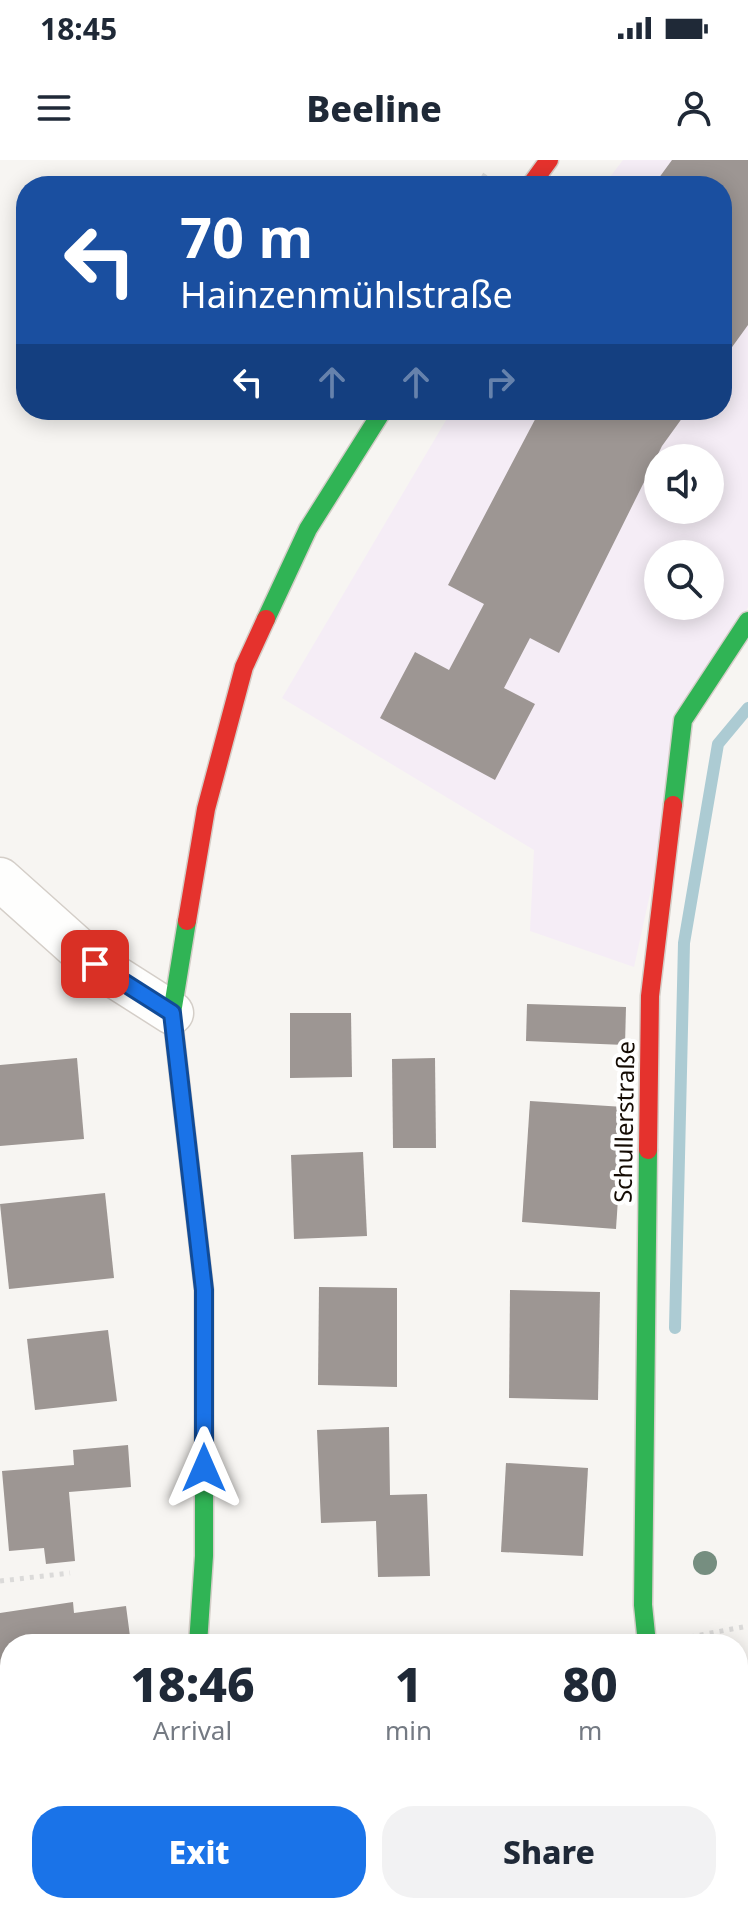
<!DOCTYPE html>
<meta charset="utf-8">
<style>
body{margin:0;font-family:"Noto Sans",sans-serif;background:#f2f2f3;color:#1f2937;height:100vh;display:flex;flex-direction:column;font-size:30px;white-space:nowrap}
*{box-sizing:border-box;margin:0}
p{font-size:26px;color:#747a83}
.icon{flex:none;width:44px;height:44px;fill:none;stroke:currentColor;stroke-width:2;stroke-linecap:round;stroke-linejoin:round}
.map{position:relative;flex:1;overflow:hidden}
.sheet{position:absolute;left:0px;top:1474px;width:748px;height:280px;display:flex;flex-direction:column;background:#fff;border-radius:32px 32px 0 0;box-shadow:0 4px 20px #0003}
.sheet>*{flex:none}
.banner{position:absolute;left:16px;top:16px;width:716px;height:244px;border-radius:32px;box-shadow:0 4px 20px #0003;background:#1a4fa0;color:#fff;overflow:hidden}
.buttons{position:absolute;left:644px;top:284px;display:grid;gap:16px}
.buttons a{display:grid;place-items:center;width:80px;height:80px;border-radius:50%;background:#fff;box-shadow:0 4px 20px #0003;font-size:40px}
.pin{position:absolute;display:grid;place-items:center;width:68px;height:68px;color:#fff;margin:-34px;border-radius:16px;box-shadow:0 4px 12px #0006}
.me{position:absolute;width:88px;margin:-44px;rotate:0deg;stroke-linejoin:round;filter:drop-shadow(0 0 6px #0008)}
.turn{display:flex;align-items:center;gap:28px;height:168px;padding:0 32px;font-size:36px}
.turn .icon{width:104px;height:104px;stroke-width:2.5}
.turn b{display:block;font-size:56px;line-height:68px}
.lanes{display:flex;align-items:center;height:76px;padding:0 32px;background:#0003;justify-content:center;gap:40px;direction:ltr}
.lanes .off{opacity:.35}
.eta{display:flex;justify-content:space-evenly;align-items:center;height:136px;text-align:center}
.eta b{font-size:48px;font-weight:800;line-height:56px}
.cta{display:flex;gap:16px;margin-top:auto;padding:16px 32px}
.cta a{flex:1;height:92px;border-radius:32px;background:#1a73e8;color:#fff;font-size:32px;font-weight:800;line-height:92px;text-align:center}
.cta a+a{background:#f2f2f3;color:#1f2937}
.status{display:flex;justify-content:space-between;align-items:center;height:56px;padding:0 40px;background:#fff;direction:ltr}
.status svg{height:22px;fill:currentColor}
header{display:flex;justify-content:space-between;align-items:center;height:104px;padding:0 32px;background:#fff;font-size:36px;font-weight:800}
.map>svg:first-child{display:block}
</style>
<div class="status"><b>18:45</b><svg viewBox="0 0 49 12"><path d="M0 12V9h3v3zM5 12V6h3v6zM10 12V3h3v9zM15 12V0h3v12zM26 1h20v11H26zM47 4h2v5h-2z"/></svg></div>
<header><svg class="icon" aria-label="menu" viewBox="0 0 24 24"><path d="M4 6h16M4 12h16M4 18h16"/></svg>Beeline<svg class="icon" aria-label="person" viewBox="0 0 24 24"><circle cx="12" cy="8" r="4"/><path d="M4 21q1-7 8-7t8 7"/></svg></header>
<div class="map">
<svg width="748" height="1754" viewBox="0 0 748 1754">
<rect width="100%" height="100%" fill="#f7f5f2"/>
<path fill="#f5edf6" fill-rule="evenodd" d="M623,0H748V447L690,551L634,807L530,771L534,690L282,538L452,250H722V26H603ZM658,298H710V350H658ZM658,394H710V446H658Z"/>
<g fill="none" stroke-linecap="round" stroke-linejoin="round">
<path stroke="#accbd3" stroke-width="12" d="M675,1168L684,783L718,584L748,548"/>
</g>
<g fill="#9d9693">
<path d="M672,0H748V165L722,201V26H653Z"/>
<path d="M540,250H688L662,286L559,493L530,478L504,528L535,544L495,620L380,558L415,492L449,510L484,444L448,425Z"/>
<path d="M527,844L626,847L625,885L526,881Z"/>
<path d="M290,853H351L352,917L290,918Z"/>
<path d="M77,898L84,979L0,986V905Z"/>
<path d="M435,898L436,988H393L392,899Z"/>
<path d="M530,941L624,947L616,1069L522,1062Z"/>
<path d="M363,992L367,1076L294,1079L291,995Z"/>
<path d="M105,1033L114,1118L9,1129L0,1044Z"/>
<path d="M319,1127L397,1128V1227L318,1225Z"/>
<path d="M510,1130L600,1132L598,1240L509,1238Z"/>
<path d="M108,1170L117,1241L35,1250L27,1179Z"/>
<path d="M389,1267L390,1335L427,1334L430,1416L378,1417L376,1361L321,1363L317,1270Z"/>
<path d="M128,1285L131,1327L69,1332L75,1401L46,1404L44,1388L9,1391L2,1311L74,1305L73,1290Z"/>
<path d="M506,1303L588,1308L583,1396L501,1392Z"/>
<path d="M73,1442L74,1453L126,1446L131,1484H10V1560L0,1562V1453Z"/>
<path d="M10,1724V1744H59L61,1754H0V1726Z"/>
<path d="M287,1744H369L368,1754H286Z"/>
<path d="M397,1744H473V1754H396Z"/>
<rect x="507" y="1744" width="77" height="10"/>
</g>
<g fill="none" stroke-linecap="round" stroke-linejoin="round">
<defs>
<path id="lane" d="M240,1744L241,1754"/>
<path id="street" d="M0,719L95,804L172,853"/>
<g id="fast">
<path d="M266,459L308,369L383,250"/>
<path d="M673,645L683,560L748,461"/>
<path d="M187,761L172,853L204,1130V1396L198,1484"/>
<path d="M647,1484L643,1445L648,990"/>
<path d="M160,1754L163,1744"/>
</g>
<g id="jam">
<path d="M530,26L549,0"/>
<path d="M187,761L206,649L244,507L266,459"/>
<path d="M648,990L650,836L673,645"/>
</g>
</defs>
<use href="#lane" stroke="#d4cec8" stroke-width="25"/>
<use href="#street" stroke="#d4cec8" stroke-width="45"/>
<use href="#fast" stroke="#d4cec8" stroke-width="21"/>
<use href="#jam" stroke="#d4cec8" stroke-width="21"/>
<g stroke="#dbdad9" stroke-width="5" stroke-dasharray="4 6" stroke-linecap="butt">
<path d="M478,26L486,13"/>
<path d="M0,1421L70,1413"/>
<path d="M690,1477L748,1466"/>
</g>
<use href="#lane" stroke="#fefefd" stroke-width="22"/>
<use href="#street" stroke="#fefefd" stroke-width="42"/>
<use href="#fast" stroke="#30b455" stroke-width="18"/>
<use href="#jam" stroke="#e5322d" stroke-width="18"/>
</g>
<circle fill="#768e80" cx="705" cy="1403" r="12"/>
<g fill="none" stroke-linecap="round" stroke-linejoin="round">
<defs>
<path id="route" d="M95,804L172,853L204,1130V1308"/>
</defs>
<use href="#route" stroke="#114b97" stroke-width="20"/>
<use href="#route" stroke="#1a73e8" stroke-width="14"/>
</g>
<g text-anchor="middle" stroke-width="8" stroke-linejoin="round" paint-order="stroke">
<g font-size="24" fill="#140b03" stroke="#fff">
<text transform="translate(625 962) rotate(-89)" y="8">Schullerstraße</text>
</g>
</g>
</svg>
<div class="buttons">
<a><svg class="icon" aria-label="sound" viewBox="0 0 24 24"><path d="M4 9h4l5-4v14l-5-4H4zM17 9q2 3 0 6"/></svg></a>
<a><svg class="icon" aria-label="search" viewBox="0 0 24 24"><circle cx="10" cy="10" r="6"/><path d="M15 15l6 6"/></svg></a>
</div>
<div class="pin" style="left:95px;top:804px;background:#d93025"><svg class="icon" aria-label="arrive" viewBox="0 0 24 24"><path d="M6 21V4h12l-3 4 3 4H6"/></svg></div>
<svg class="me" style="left:204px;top:1308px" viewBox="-20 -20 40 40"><path d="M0-17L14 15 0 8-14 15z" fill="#1a73e8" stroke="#fff" stroke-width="4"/></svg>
<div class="banner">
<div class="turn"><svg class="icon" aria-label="left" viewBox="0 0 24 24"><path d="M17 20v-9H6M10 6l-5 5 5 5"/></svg><div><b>70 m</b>Hainzenmühlstraße</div></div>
<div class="lanes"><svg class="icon" aria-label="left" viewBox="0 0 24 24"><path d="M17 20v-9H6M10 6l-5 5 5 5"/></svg><svg class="icon off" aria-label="ahead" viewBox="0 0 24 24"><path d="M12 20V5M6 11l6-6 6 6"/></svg><svg class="icon off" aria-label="ahead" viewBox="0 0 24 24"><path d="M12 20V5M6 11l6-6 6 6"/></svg><svg class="icon off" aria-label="right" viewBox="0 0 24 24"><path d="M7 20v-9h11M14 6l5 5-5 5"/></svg></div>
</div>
<section class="sheet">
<div class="eta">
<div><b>18:46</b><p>Arrival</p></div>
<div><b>1</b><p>min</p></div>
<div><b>80</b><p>m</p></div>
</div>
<div class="cta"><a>Exit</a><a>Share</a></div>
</section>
</div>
